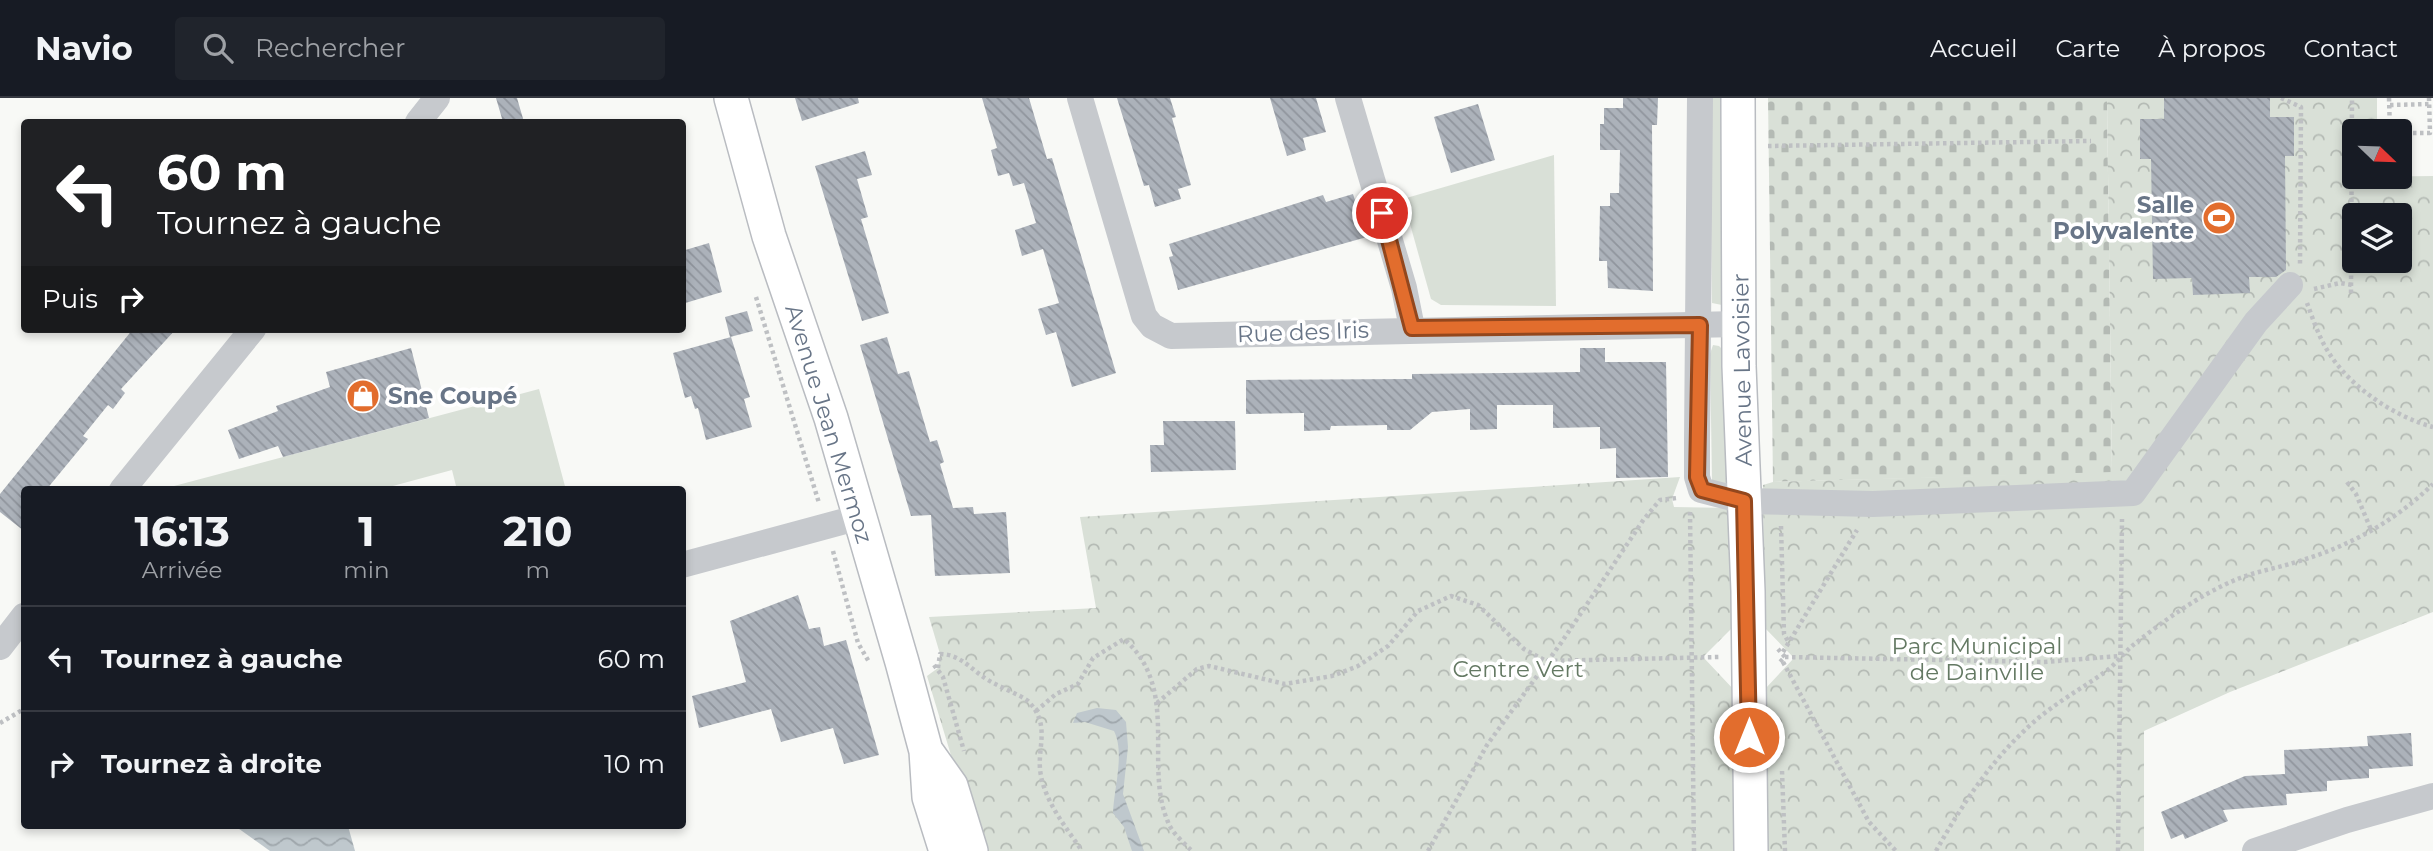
<!DOCTYPE html>
<html lang="fr">
<meta charset="utf-8">
<style>
body{margin:0;font-family:Montserrat,sans-serif;background:#20242c;color:#f1f3f6;height:100vh;display:flex;flex-direction:column;font-size:26px;white-space:nowrap}
*{box-sizing:border-box;margin:0}
p{font-size:23px;color:#9ea1a6}
.icon{flex:none;width:38px;height:38px;fill:none;stroke:currentColor;stroke-width:2;stroke-linecap:round;stroke-linejoin:round}
.map{position:relative;flex:1;overflow:hidden}
.sheet{position:absolute;left:21px;top:388px;width:665px;height:343px;display:flex;flex-direction:column;background:#171b24;border-radius:7px;box-shadow:0 4px 10px #0003}
.sheet>*{flex:none}
.top-card{position:absolute;left:21px;top:21px;width:665px;height:214px;border-radius:7px;box-shadow:0 4px 10px #0003;background:#202124;color:#fff;overflow:hidden}
.needle{width:46px;rotate:113deg}
.controls{position:absolute;left:2342px;top:21px;display:grid;gap:14px}
.controls a{display:grid;place-items:center;width:70px;height:70px;border-radius:7px;background:#171b24;box-shadow:0 4px 10px #0003;font-size:35px}
.pin{position:absolute;display:grid;place-items:center;width:60px;height:60px;color:#fff;margin:-30px;border:4px solid #fff;border-radius:50%;box-shadow:0 2px 7px #0007}
.me{position:absolute;width:77px;margin:-38px;rotate:0deg;stroke-linejoin:round;filter:drop-shadow(0 0 5px #0008)}
.turn{display:flex;align-items:center;gap:24px;height:147px;padding:0 21px;font-size:32px}
.turn .icon{width:91px;height:91px;stroke-width:2.5}
.turn b{display:block;font-size:49px;line-height:60px}
.then{display:flex;align-items:center;height:66px;padding:0 21px;background:#0003;gap:14px;font-size:26px}
.eta{display:flex;justify-content:space-evenly;align-items:center;height:119px;text-align:center}
.eta b{font-size:42px;font-weight:700;line-height:49px}
ul{padding:0;list-style:none}
li{display:flex;align-items:center;gap:21px;height:105px;padding:0 21px;border-top:2px solid #363941}
li div{flex:1}
li b{display:block;font-size:26px}
li em{font-style:normal}
header{display:flex;align-items:center;gap:42px;box-sizing:border-box;height:98px;padding:0 35px;background:#171b24;border-bottom:2px solid #363941}
header strong{font-size:33px}
nav{display:flex;gap:38px;margin-inline-start:auto;font-size:24px}
.search{width:490px;height:63px;background:#20242c;display:flex;align-items:center;gap:18px;box-sizing:border-box;padding:0 24px;border-radius:7px;color:#9ea1a6;font-size:26px}
.map>svg:first-child{display:block}
</style>
<header>
<strong>Navio</strong>
<div class="search"><svg class="icon" aria-label="search" viewBox="0 0 24 24"><circle cx="10" cy="10" r="6"/><path d="M15 15l6 6"/></svg>Rechercher</div>
<nav><a>Accueil</a><a>Carte</a><a>À propos</a><a>Contact</a></nav>
</header>
<div class="map">
<svg width="2433" height="753" viewBox="0 0 2433 753">
<defs>
<pattern id="cemetery-stones" width="16" height="16" patternUnits="userSpaceOnUse" patternTransform="scale(1.75)"><rect width="16" height="16" fill="#d9e0d7"/><path d="M2 7V4a2 2 0 0 1 4 0v3zM10 15v-3a2 2 0 0 1 4 0v3z" fill="#b4bab4"/></pattern>
<pattern id="park-crowns" width="20" height="18" patternUnits="userSpaceOnUse" patternTransform="scale(1.75)"><rect width="20" height="18" fill="#d9e0d7"/><path d="M2 6a3 3 0 1 1 6 0M12 15a3 3 0 1 1 6 0" fill="none" stroke="#b4bab4"/></pattern>
<pattern id="water-waves" width="16" height="10" patternUnits="userSpaceOnUse" patternTransform="scale(1.75)"><rect width="16" height="10" fill="#bfc8cd"/><path d="M0 5q4-4 8 0t8 0" fill="none" stroke="#9fa7ac"/></pattern>
<pattern id="building-back-hatch" width="6" height="6" patternUnits="userSpaceOnUse" patternTransform="scale(1.75)"><rect width="6" height="6" fill="#acb2ba"/><path d="M-1 5l2 2M0 0l6 6M5-1l2 2" fill="none" stroke="#90959d"/></pattern>
</defs>
<rect width="100%" height="100%" fill="#f8f9f6"/>
<g fill="#d9e0d7">
<path d="M1710,0H1727L1722,207L1712,205Z"/>
<path d="M1554,57L1556,208L1441,207L1431,201L1403,101Z"/>
<path d="M1713,247L1719,248L1724,253L1727,384L1721,387L1712,384L1710,256Z"/>
<path d="M539,291L566,392H457L452,372L378,392H159Z"/>
</g>
<path fill="url(#cemetery-stones)" d="M1768,0H2107L2112,375L1773,384Z"/>
<g fill="url(#park-crowns)" fill-rule="evenodd">
<path d="M2107,0H2377V33H2354V79L2433,78V514L2230,594L2144,633V753H1767L1765,591L1794,560L1764,529L1763,387L1773,384L2112,374ZM2354,117H2399V163H2354Z"/>
<path d="M1680,379L1672,401L1674,409L1731,410L1735,527L1703,559L1736,594L1738,753H980L927,578L938,570L940,556L929,519L1096,510L1080,419Z"/>
</g>
<g fill="url(#water-waves)">
<path d="M1097,610L1116,612L1126,624L1128,649L1123,696L1144,753H1132L1124,729L1113,715C1114,690 1125,655 1114,633L1085,624L1073,625L1077,615Z"/>
<path d="M235,728H348L355,753H270Z"/>
</g>
<g fill="url(#building-back-hatch)">
<path d="M496,0H517L524,24H503Z"/>
<path d="M795,0H858L859,5L802,23Z"/>
<path d="M982,0H1029L1047,61L1052,60L1116,275L1072,289L1056,234L1046,237L1038,211L1059,205L1043,151L1022,158L1015,132L1036,125L1024,85L1013,88L1009,75L998,78L991,52L997,50Z"/>
<path d="M1117,0H1170L1176,19L1172,20L1191,87L1178,91L1181,101L1155,109L1149,87L1144,88Z"/>
<path d="M1270,0H1316L1326,34L1303,40L1306,52L1287,58Z"/>
<path d="M1623,0H1658L1657,27H1652L1653,193L1608,190L1607,163H1599L1600,108H1610V95H1619L1620,52H1600V26H1604V10H1623Z"/>
<path d="M2164,0H2270V19H2294V58H2285L2286,172L2276,179H2249L2250,195L2193,197L2192,180L2153,181L2151,61H2140V21H2164Z"/>
<path d="M1478,6L1495,62L1451,75L1434,19Z"/>
<path d="M865,53L872,77L857,81L868,119L861,121L889,215L862,223L815,68Z"/>
<path d="M1353,96L1367,139L1178,192L1169,159L1173,158L1169,146L1323,97L1326,104Z"/>
<path d="M709,145L722,194L682,206V153Z"/>
<path d="M747,213L753,233L730,239L725,219Z"/>
<path d="M133,231H176L121,291L125,295L113,311L108,307L83,338L88,341L46,392H24V433L0,414V396Z"/>
<path d="M731,239L750,299L744,301L752,329L706,342L698,310L695,311L691,298L685,300L673,255Z"/>
<path d="M887,239L898,276L909,273L930,344L937,342L944,364L940,366L953,410L973,409L974,416L1006,414L1010,475L935,478L931,417L911,418L860,247Z"/>
<path d="M411,250L429,320L283,359L278,348L239,361L228,332L278,313L276,308L330,289L326,274Z"/>
<path d="M1580,250H1605V264H1666L1668,379L1616,380V350L1600,351V329L1553,330V307H1497V331L1470,332V311L1432,314L1410,332H1387V327L1331,328L1330,332L1304,333V315L1246,316V282L1412,281V276L1580,274Z"/>
<path d="M1163,323H1235L1236,372L1151,374L1150,347H1164Z"/>
<path d="M798,497L809,531L820,529L824,548L846,542L879,657L844,666L833,630L781,644L771,611L699,630L692,598L746,584L730,523Z"/>
<path d="M2411,635L2413,668L2369,671V680L2327,683V693L2286,696L2287,707L2223,712L2228,723L2185,741L2183,736L2171,741L2161,714L2245,678L2285,676L2284,652L2368,648L2367,638Z"/>
</g>
<g fill="none" stroke-linecap="round" stroke-linejoin="round">
<defs>
<g id="major">
<path d="M731,0L769,138L831,320L902,564L926,653L929,699L946,753"/>
<path d="M1738,0L1739,268L1748,493L1751,753"/>
<path d="M929,657L951,688L971,753"/>
</g>
</defs>
<use href="#major" stroke="#b9bcc1" stroke-width="36"/>
<g stroke="#bec0c3" stroke-width="4.5" stroke-dasharray="3.5 3.5" stroke-linecap="butt">
<path d="M2281,0L2301,9L2300,166"/>
<path d="M2389,0L2390,33"/>
<path d="M2390,7L2430,6"/>
<path d="M2399,35H2430L2429,0"/>
<path d="M1768,48L2091,43"/>
<path d="M2314,191L2340,185L2352,187"/>
<path d="M2351,195L2352,0"/>
<path d="M756,199L819,405"/>
<path d="M2307,205C2313,221 2319,240 2329,255C2350,289 2395,319 2433,329"/>
<path d="M2347,384L2356,396L2372,434"/>
<path d="M1690,414L1694,753"/>
<path d="M1781,428L1784,536L1789,545"/>
<path d="M833,453L858,545L869,564"/>
<path d="M1778,551L1785,559L1778,566"/>
<path d="M1783,554L1857,432"/>
<path d="M1785,559L2044,564L2120,558"/>
<path d="M1783,564L1869,724L1896,753"/>
<path d="M934,567L943,579L964,653"/>
<path d="M938,570L940,556C958,556 968,568 982,578C993,587 1024,598 1029,604C1050,627 1038,647 1040,671C1043,702 1066,729 1082,753"/>
<path d="M1157,605L1197,571L1209,568L1285,586L1332,578L1358,568L1388,548L1418,513L1451,498L1478,507L1524,551L1546,563L1720,559"/>
<path d="M1036,613L1056,596L1078,586L1093,560L1124,541C1181,591 1143,666 1168,724C1172,735 1184,745 1192,753"/>
<path d="M0,625L24,611"/>
<path d="M1782,673L1785,753"/>
<path d="M1428,753L1487,647L1561,545L1644,421L1660,402L1677,400"/>
<path d="M1936,753C1960,710 1988,667 2024,633C2048,609 2078,593 2105,574C2115,567 2123,556 2132,548C2163,523 2202,495 2240,480C2258,473 2278,470 2296,464C2348,449 2394,424 2433,386"/>
<path d="M2118,753L2122,421"/>
</g>
<g stroke="#c6c9cd" stroke-width="26">
<path d="M1080,0L1144,218L1152,228L1171,238L1739,226"/>
<path d="M1348,0L1404,190L1412,230"/>
<path d="M1700,0L1697,343V379L1701,392L1744,403L1873,406L2133,395L2256,224L2290,187"/>
<path d="M418,24L437,0"/>
<path d="M122,392L253,231"/>
<path d="M682,467L860,419"/>
<path d="M0,549L24,518"/>
<path d="M2255,753L2347,722L2433,698"/>
</g>
<use href="#major" stroke="#fff" stroke-width="33"/>
</g>
<g fill="none" stroke-linecap="round" stroke-linejoin="round">
<defs>
<path id="route" d="M1382,115L1412,230L1700,227L1697,379L1702,392L1744,403L1749,639"/>
</defs>
<use href="#route" stroke="#93471d" stroke-width="18"/>
<use href="#route" stroke="#e26d2d" stroke-width="12"/>
</g>
<defs>
<symbol id="stadium-disc" viewBox="-11 -11 22 22"><circle r="9.5" fill="#e26d2d" stroke="#fff"/><path d="M0-5a6.5 5 0 1 0 0 10a6.5 5 0 1 0 0-10ZM-3.5-1.8h7v3.6h-7Z" fill="#fff"/></symbol>
<symbol id="shop-disc" viewBox="-11 -11 22 22"><circle r="9.5" fill="#e26d2d" stroke="#fff"/><path d="M-5-2.5h2.3a2.7 3.5 0 0 1 5.4 0H5L5.5 6h-11ZM-1.5-2.5h3a1.5 2.3 0 0 0-3 0Z" fill="#fff"/></symbol>
</defs>
<g fill-rule="evenodd">
<use href="#stadium-disc" x="2200" y="101" width="38" height="38"/>
<use href="#shop-disc" x="344" y="279" width="38" height="38"/>
</g>
<g text-anchor="middle" stroke-width="7" stroke-linejoin="round" paint-order="stroke">
<g font-size="23" font-weight="bold" fill="#687587" stroke="#fff" text-anchor="end">
<text x="2194" y="115">Salle<tspan x="2194" dy="26">Polyvalente</tspan></text>
<text x="388" y="306" text-anchor="start">Sne Coupé</text>
</g>
<g font-size="23" fill="#687587" stroke="#fff">
<text transform="translate(1303 234) rotate(-2)" y="8">Rue des Iris</text>
<text transform="translate(1742 272) rotate(-91)" y="8">Avenue Lavoisier</text>
<text transform="translate(829 326) rotate(73)" y="8">Avenue Jean Mermoz</text>
</g>
<g font-size="23" fill="#647963" stroke="#fff">
<text x="1977" y="556">Parc Municipal<tspan x="1977" dy="26">de Dainville</tspan></text>
<text x="1518" y="579">Centre Vert</text>
</g>
</g>
</svg>
<div class="controls">
<a><svg class="needle" viewBox="-14 -14 28 28"><path d="M0-13l5 13h-10z" fill="#e53935"/><path d="M0 13l5-13h-10z" fill="#9ea1a6"/></svg></a>
<a><svg class="icon" aria-label="layers" viewBox="0 0 24 24"><path d="M12 4l9 5-9 5-9-5zM3 14l9 5 9-5"/></svg></a>
</div>
<div class="pin" style="left:1382px;top:115px;background:#d93025"><svg class="icon" aria-label="arrive" viewBox="0 0 24 24"><path d="M6 21V4h12l-3 4 3 4H6"/></svg></div>
<svg class="me" style="left:1749px;top:639px" viewBox="-20 -20 40 40"><circle r="17" fill="#e26d2d" stroke="#fff" stroke-width="3"/><path d="M0-11L8 9 0 5-8 9z" fill="#fff"/></svg>
<div class="top-card">
<div class="turn"><svg class="icon" aria-label="left" viewBox="0 0 24 24"><path d="M17 20v-9H6M10 6l-5 5 5 5"/></svg><div><b>60 m</b>Tournez à gauche</div></div>
<div class="then">Puis<svg class="icon" aria-label="right" viewBox="0 0 24 24"><path d="M7 20v-9h11M14 6l5 5-5 5"/></svg></div>
</div>
<section class="sheet">
<div class="eta">
<div><b>16:13</b><p>Arrivée</p></div>
<div><b>1</b><p>min</p></div>
<div><b>210</b><p>m</p></div>
</div>
<ul>
<li><svg class="icon" aria-label="left" viewBox="0 0 24 24"><path d="M17 20v-9H6M10 6l-5 5 5 5"/></svg><div><b>Tournez à gauche</b></div><em>60 m</em></li>
<li><svg class="icon" aria-label="right" viewBox="0 0 24 24"><path d="M7 20v-9h11M14 6l5 5-5 5"/></svg><div><b>Tournez à droite</b></div><em>10 m</em></li>
</ul>
</section>
</div>
